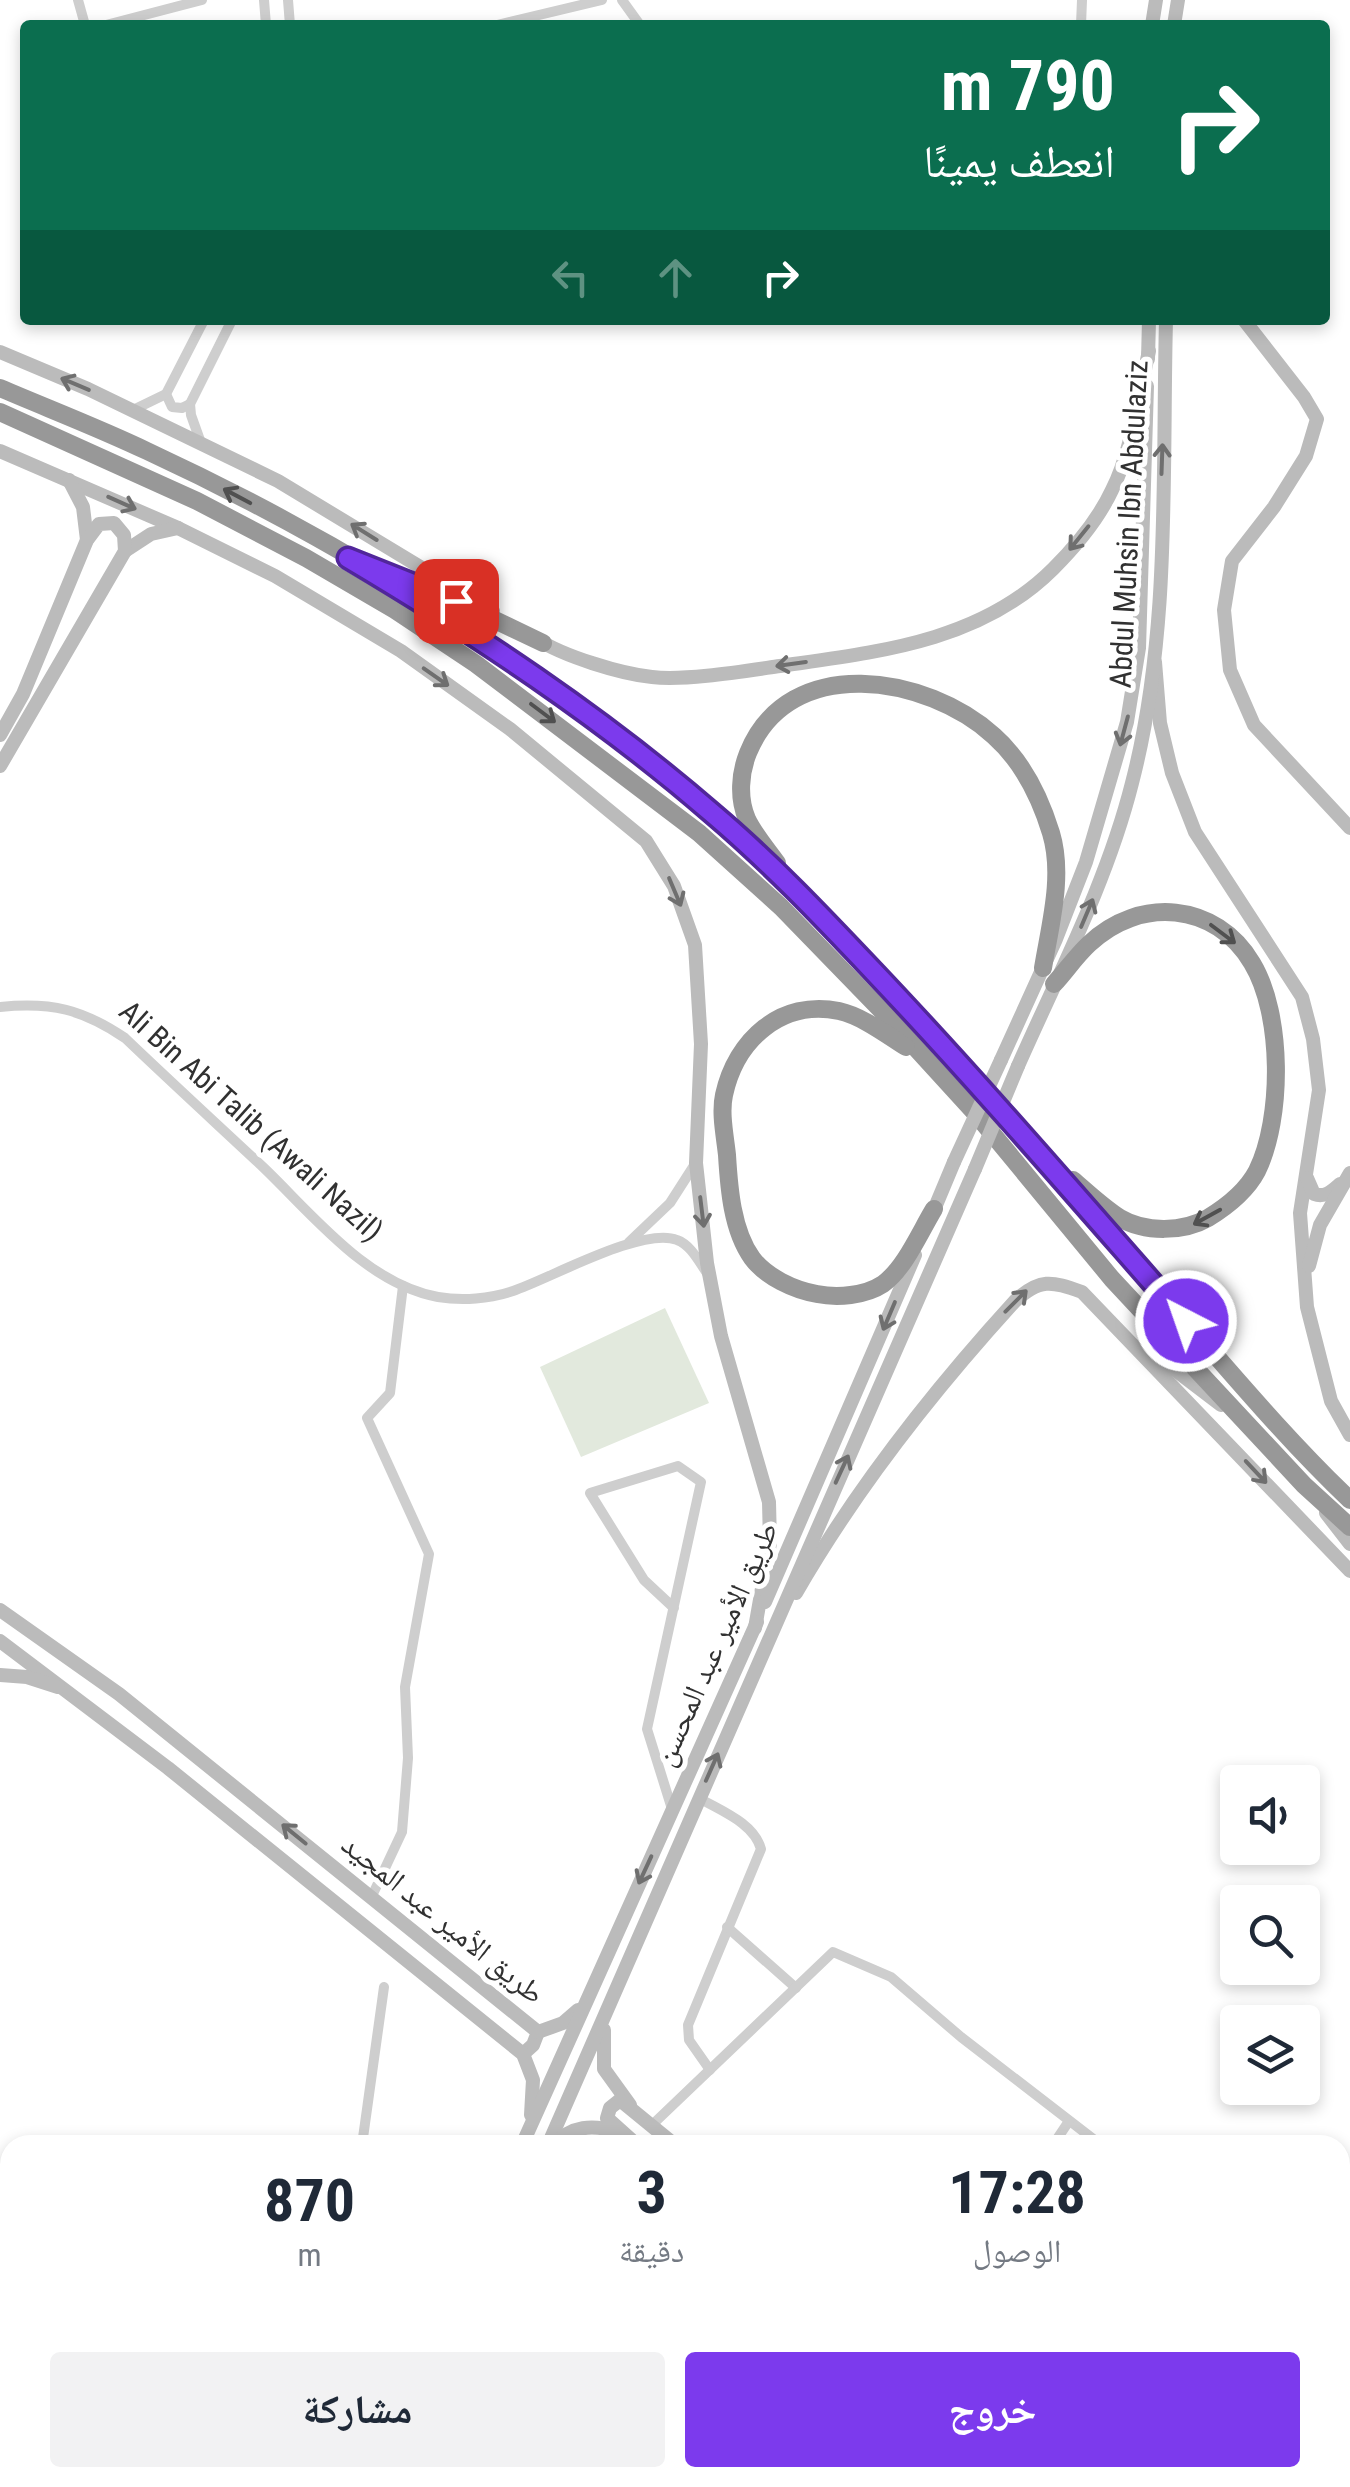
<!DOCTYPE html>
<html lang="ar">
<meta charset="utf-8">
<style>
body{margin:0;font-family:"Roboto Condensed","Noto Naskh Arabic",sans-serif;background:#f2f2f3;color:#1f2937;direction:rtl;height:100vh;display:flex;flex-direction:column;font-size:38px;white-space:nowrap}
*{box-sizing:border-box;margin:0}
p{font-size:32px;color:#747a83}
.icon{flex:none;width:55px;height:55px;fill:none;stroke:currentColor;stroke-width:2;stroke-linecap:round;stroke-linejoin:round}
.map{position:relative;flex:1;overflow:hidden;direction:ltr}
.details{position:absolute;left:0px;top:2135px;width:1350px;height:352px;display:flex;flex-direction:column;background:#fff;border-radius:30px 30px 0 0;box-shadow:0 5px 15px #0003;direction:rtl}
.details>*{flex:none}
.top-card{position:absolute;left:20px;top:20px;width:1310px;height:305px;border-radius:10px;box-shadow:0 5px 15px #0003;direction:rtl;background:#0b6e4f;color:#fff;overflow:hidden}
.controls{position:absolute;left:1220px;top:1765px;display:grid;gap:20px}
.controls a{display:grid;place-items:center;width:100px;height:100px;border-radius:10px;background:#fff;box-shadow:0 5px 15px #0003;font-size:50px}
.pin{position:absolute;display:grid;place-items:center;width:85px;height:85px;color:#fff;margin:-42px;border-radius:20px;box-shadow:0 5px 15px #0006}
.me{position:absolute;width:110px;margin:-55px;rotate:319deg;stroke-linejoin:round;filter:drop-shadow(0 0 8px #0008)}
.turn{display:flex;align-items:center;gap:35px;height:210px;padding:0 50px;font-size:45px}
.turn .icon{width:130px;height:130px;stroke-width:2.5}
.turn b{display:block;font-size:70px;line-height:85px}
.lanes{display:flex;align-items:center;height:95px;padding:0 50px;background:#0003;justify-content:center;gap:50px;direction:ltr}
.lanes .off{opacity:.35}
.eta{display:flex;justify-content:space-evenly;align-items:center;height:170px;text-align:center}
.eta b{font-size:60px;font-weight:700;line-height:70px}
.primary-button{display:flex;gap:20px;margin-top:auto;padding:20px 50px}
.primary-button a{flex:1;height:115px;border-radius:10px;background:#7c3aed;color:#fff;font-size:40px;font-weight:700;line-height:115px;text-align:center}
.primary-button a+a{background:#f2f2f3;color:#1f2937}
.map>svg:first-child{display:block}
</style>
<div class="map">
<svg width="1350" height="2487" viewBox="0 0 1350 2487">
<rect width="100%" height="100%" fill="#fff"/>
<g fill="#e2e9dd">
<path d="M665,1308L709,1403L581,1457L540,1367Z"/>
<path d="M10,2431V2478H104L97,2487H0V2445Z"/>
</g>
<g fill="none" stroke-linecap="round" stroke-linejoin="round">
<g stroke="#cecece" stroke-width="10">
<path d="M78,0L85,25"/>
<path d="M264,0L266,25"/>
<path d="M288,0L290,25"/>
<path d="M622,0L640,25"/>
<path d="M106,25L202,0"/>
<path d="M497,25L602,0"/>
<path d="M1081,25L1082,0"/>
<path d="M166,394L172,407L182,408L190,404"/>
<path d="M133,410L166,394L204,320"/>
<path d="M201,443L191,415L190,404L232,320"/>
<path d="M0,1007C52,1002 82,1009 125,1038C171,1082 218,1125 264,1168C313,1215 367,1284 438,1297C462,1301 490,1299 513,1291C549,1279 643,1226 677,1240C691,1245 699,1262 707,1273"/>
<path d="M629,1242L670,1203L695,1164"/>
<path d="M699,1798C721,1811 754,1823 761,1849L688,2025L689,2040L710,2070"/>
<path d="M672,1809L647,1729L701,1482L678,1466L590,1493L644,1580L674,1608"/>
<path d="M372,1896L402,1832L408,1758L405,1687L429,1554L367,1418L390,1393L403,1286"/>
<path d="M727,1927L796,1988"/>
<path d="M652,2125L833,1952L891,1977L961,2037L1101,2145"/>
<path d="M362,2145L384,1987"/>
<path d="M1053,2145L1069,2121"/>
<path d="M0,2238L10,2229"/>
<path d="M0,2249L10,2257"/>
<path d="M1340,2302L1350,2287"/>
<path d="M0,2354L10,2333"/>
<path d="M148,2478L156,2487"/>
<path d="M280,2478L298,2487"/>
<path d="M425,2478L431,2487"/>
<path d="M529,2478L538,2487"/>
<path d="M898,2478L908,2487"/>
<path d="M1296,2478L1314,2487"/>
<path d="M510,2487L515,2478"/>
<path d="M565,2487L575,2478"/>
<path d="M695,2487L705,2478"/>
<path d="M812,2487L822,2478"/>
<path d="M1255,2487L1260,2478"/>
<path d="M1342,2487L1350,2475"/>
</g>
<g stroke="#bbb" stroke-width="14">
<path d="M1152,25L1156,0"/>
<path d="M1174,25L1178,0"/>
<path d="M1244,320L1304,397L1317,419L1306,456L1274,507L1232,561L1224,610L1230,670L1254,725L1350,828"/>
<path d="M0,352L88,389L278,481L493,611"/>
<path d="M1148,359L1149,320"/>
<path d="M0,451L178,528L275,576L401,651L510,729L646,841L674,886L695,945L701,1044L696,1163L707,1263L721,1336L769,1502L770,1543L755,1628"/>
<path d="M69,480L83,507L87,540"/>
<path d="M125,551L151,534L178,528"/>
<path d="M537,639C563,656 621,674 652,677C685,681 745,671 780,666C877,652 980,642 1053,569C1075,547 1099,518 1112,490C1132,451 1139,394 1149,351"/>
<path d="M1155,662L1160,723L1172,773L1195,832L1302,997L1313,1039L1319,1090L1300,1213L1307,1307L1331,1401L1350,1435"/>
<path d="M0,735L23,694L87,540L99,524L114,523L124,535L125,551L0,766"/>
<path d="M1001,1060L1056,939L1086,862L1127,722L1139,648L1147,386"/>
<path d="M1018,1066C1059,973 1107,882 1132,783C1171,633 1162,474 1166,320"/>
<path d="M1307,1178L1314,1194C1325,1198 1332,1191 1340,1184"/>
<path d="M931,1217L954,1162"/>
<path d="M1309,1266L1320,1225L1350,1173"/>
<path d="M1154,1354L1221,1405"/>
<path d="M1326,1513L1350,1544"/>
<path d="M796,1593C857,1487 933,1391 1015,1301C1040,1278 1051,1281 1082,1292L1350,1571"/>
<path d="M765,1602L915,1255"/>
<path d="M0,1610L119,1694L538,2032L533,2045L523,2054"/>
<path d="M0,1641L168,1768L523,2054L533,2080L531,2115"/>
<path d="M0,1675L27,1677L58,1687"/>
<path d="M604,2030V2069L630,2105"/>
<path d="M538,2032L563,2023L578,2010"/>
<path d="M522,2145L757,1622"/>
<path d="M548,2145L975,1169"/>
<path d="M554,2145C572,2125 592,2125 617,2131"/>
<path d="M637,2145L607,2118L610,2108L620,2100L675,2145"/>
<path d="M1036,2478L1047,2487"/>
<path d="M1077,2478L1088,2487"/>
<path d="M171,2487L178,2478"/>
<path d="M396,2487L401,2478"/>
</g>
<g stroke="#989898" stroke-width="18">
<path d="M0,388C49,409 99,428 147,451C376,557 613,711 793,888C929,1021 1050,1167 1176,1310C1232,1374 1288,1441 1350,1500"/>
<path d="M0,412L197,501L306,558L395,610L476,664L699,833L781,907L882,1011L976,1114L1112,1279L1304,1485L1350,1527"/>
<path d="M394,575L426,587L543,643"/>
<path d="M777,863C767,849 754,834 747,819C738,798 740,773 748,753C789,652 927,675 994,736C1022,761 1040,797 1051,833C1064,876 1050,925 1043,968"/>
<path d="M1054,984C1066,971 1076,956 1089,944C1139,896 1216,902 1252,963C1283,1014 1283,1118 1257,1171C1247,1190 1226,1207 1208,1218C1184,1232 1145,1233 1120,1218C1104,1208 1088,1193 1073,1180"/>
<path d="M906,1047C887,1035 862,1016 839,1011C781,999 736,1040 724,1095C720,1113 725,1136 727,1155C729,1188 732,1230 752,1258C766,1277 794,1290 817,1294C837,1298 865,1296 883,1284C905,1268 920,1232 934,1209"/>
</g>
<g stroke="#bbb" stroke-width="14">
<path d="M954,1162L1001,1060"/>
<path d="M975,1169L1018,1066"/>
</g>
</g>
<defs><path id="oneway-shaft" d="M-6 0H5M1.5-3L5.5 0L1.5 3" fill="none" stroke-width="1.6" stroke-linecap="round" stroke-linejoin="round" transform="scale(2.5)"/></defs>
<g stroke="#6f6f6f">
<use href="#oneway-shaft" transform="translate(75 384) rotate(-157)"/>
<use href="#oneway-shaft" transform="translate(1162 459) rotate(-88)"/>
<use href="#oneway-shaft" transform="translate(122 503) rotate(24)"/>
<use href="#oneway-shaft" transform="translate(364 532) rotate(-148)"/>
<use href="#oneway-shaft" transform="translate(1079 538) rotate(129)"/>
<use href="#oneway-shaft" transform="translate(791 664) rotate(172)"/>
<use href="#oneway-shaft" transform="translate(436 677) rotate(35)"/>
<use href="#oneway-shaft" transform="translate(1124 731) rotate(105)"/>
<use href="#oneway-shaft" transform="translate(675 892) rotate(67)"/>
<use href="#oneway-shaft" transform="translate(1087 913) rotate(-67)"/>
<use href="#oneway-shaft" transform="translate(702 1212) rotate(83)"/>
<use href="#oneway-shaft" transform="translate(1016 1301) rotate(-45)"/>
<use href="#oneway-shaft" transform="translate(889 1316) rotate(113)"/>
<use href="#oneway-shaft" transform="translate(842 1469) rotate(-65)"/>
<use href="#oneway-shaft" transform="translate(1256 1472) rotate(47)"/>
<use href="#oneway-shaft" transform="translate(712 1767) rotate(-66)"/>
<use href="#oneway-shaft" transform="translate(294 1834) rotate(-141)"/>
<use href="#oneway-shaft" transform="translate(645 1870) rotate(115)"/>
</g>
<g stroke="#505050">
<use href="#oneway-shaft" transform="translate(237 496) rotate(-152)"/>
<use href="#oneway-shaft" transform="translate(543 713) rotate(37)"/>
<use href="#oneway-shaft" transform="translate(1223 934) rotate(37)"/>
<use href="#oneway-shaft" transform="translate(1207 1217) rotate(151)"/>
</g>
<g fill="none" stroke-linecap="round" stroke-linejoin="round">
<defs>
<path id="route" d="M456,601L348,558C476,634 600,716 712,813C770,862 822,917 874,972C981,1085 1083,1204 1186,1321"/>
</defs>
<use href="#route" stroke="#51269a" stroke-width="25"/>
<use href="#route" stroke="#7c3aed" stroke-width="18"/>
</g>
<g text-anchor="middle" stroke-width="10" stroke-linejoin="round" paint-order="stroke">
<g font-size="30" fill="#313131" stroke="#fff">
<text transform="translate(1129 524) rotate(-87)" y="10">Abdul Muhsin Ibn Abdulaziz</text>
<text transform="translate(251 1121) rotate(42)" y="10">Ali Bin Abi Talib (Awali Nazil)</text>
<text transform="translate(716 1644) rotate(-66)" y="10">طريق الأمير عبد المحسن</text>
<text transform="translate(443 1919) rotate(39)" y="10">طريق الأمير عبد المجيد</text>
</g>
</g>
</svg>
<div class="controls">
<a><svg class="icon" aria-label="sound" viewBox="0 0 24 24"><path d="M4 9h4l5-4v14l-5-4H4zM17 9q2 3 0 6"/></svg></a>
<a><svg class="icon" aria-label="search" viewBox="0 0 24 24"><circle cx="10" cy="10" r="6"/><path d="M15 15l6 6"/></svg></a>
<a><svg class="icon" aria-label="layers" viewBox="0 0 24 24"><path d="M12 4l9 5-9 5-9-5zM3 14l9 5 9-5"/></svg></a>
</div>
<div class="pin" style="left:456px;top:601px;background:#d93025"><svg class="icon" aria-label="arrive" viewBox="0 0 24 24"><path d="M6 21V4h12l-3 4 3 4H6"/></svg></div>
<svg class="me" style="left:1186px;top:1321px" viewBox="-20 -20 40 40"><circle r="17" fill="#7c3aed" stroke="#fff" stroke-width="3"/><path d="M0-11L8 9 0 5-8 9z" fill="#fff"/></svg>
<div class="top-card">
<div class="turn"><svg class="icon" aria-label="right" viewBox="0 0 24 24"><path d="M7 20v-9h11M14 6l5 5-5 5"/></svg><div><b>790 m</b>انعطف يمينًا</div></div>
<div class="lanes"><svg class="icon off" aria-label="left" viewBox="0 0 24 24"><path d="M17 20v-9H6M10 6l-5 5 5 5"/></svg><svg class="icon off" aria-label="ahead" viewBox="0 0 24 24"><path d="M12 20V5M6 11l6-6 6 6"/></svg><svg class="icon" aria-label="right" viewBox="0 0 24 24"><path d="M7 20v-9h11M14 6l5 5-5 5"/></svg></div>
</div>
<section class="details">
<div class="eta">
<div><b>17:28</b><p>الوصول</p></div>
<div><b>3</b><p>دقيقة</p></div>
<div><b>870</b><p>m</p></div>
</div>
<div class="primary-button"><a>خروج</a><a>مشاركة</a></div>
</section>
</div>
